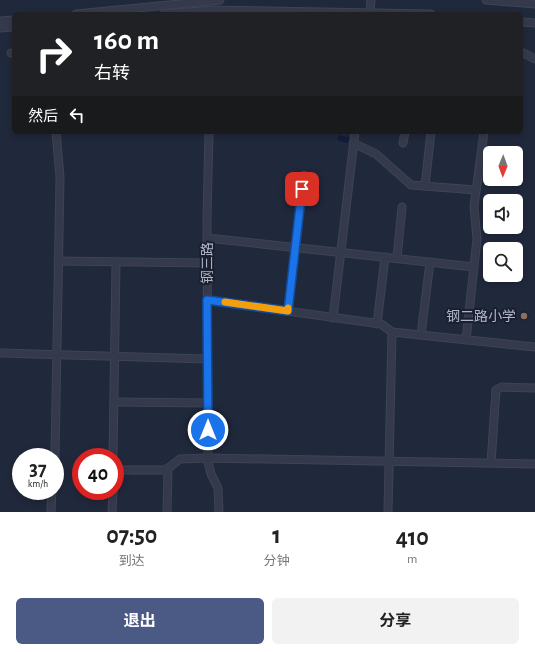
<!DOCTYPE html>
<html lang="zh">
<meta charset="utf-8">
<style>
body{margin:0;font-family:"Alegreya Sans","Noto Sans SC",sans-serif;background:#f2f2f2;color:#222;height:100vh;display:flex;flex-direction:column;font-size:15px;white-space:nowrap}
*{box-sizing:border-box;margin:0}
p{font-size:13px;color:#767676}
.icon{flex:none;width:22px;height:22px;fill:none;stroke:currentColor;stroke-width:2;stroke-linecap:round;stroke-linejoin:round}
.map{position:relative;height:512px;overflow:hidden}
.side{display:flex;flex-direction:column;background:#fff;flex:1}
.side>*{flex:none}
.top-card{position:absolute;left:12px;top:12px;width:511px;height:122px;border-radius:6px;box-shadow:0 2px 6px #0003;background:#202124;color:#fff;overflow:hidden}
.needle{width:26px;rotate:181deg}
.fabs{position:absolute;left:483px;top:146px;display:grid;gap:8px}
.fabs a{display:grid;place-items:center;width:40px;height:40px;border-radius:6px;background:#fff;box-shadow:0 2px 6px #0003;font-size:20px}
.speed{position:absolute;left:12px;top:448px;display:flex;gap:8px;font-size:20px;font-weight:700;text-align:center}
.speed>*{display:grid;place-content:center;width:52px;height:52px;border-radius:50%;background:#fff;box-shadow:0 2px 6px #0003;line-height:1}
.speed small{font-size:10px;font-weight:400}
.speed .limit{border:6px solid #d22;background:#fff;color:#111}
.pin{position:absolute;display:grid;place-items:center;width:34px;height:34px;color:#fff;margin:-17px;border-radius:8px;box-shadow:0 2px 6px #0006}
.me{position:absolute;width:44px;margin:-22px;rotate:0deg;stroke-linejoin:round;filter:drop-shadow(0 0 3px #0008)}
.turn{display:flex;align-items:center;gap:14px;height:84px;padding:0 16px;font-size:18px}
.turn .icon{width:52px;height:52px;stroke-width:2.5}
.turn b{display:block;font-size:28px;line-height:34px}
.then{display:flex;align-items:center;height:38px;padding:0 16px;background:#0003;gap:8px;font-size:15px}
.eta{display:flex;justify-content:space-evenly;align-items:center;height:68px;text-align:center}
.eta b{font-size:24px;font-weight:700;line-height:28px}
.primary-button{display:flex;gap:8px;margin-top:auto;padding:8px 16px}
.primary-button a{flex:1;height:46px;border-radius:6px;background:#4b5985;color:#fff;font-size:16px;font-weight:700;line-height:46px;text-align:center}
.primary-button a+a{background:#f2f2f2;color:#222}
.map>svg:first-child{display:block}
</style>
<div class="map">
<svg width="535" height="512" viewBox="0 0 535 512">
<rect width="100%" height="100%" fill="#20283b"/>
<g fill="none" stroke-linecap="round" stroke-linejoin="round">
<path stroke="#131d39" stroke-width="5.5" d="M340,138L350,141"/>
<defs>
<g id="minor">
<path d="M486,0L535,4"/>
<path d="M76,14L220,0"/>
<path d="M164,14L212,10L431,14"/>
<path d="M370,14L371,0"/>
<path d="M0,21L14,20"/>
<path d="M521,22L535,23"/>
<path d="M0,28L14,27"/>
<path d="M521,52L535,59"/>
<path d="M11,53L14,54"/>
<path d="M209,132L207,218L208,462L211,474L218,488L219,512"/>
<path d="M353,143L376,154L411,185L476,190"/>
<path d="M403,143L405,132"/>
<path d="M425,186L431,132"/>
<path d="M207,238L474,267"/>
<path d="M397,258L402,207"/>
<path d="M58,261L207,263"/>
<path d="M207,300L381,324L392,332L535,347"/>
<path d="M288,311L304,175"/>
<path d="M333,318L355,132"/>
<path d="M377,324L385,257"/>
<path d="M421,335L430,262"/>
<path d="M466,340L477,239L474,206L484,132"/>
<path d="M0,353L207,359"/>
<path d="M114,402L208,403"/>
<path d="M55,457L60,177L56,132"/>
<path d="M113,457L116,262"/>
<path d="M491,463L496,390L502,387L535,388"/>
<path d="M115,470H166L180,459L208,458L535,464"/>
<path d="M51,512L52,491"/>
<path d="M112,512L113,491"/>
<path d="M167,512L168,468"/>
<path d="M388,512L392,332"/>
</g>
</defs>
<use href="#minor" stroke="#3e4455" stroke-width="9"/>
<use href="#minor" stroke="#343a4b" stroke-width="7"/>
</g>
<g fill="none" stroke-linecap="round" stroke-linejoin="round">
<defs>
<path id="route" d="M208,430L207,300L288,311L302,189"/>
</defs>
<use href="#route" stroke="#114b97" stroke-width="10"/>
<use href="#route" stroke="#1a73e8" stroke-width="7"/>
<path stroke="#f59e0b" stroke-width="7" d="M225,302L288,311V308"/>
</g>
<circle fill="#8d6e63" stroke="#1a2030" stroke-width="1.5" cx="524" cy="316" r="4"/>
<g text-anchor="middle" stroke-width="4" stroke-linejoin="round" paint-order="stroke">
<g font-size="14" fill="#afb5c8" stroke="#1a2030">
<text transform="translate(207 263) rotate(-90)" y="5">钢三路</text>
</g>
<g font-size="14" fill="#afb5c8" stroke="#1a2030" text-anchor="end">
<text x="516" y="321">钢二路小学</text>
</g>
</g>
</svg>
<div class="fabs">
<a><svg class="needle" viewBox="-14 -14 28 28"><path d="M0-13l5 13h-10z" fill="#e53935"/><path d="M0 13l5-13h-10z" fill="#767676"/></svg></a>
<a><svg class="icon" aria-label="sound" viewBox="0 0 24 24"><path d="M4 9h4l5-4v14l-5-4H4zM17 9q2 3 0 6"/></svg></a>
<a><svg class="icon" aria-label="search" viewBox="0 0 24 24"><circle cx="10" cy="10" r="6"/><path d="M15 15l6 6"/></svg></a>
</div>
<div class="speed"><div>37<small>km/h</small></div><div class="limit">40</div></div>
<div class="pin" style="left:302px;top:189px;background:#d93025"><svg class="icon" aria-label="arrive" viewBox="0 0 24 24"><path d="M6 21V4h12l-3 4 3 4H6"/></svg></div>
<svg class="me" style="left:208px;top:430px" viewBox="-20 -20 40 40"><circle r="17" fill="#1a73e8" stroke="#fff" stroke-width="3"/><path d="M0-11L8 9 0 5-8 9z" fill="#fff"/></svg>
<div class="top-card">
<div class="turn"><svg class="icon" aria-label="right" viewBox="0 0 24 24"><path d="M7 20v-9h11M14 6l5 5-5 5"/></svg><div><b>160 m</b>右转</div></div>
<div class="then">然后<svg class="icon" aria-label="left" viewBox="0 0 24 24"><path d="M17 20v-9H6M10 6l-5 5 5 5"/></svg></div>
</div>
</div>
<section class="side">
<div class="eta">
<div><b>07:50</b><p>到达</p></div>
<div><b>1</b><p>分钟</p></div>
<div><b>410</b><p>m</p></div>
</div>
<div class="primary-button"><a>退出</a><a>分享</a></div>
</section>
